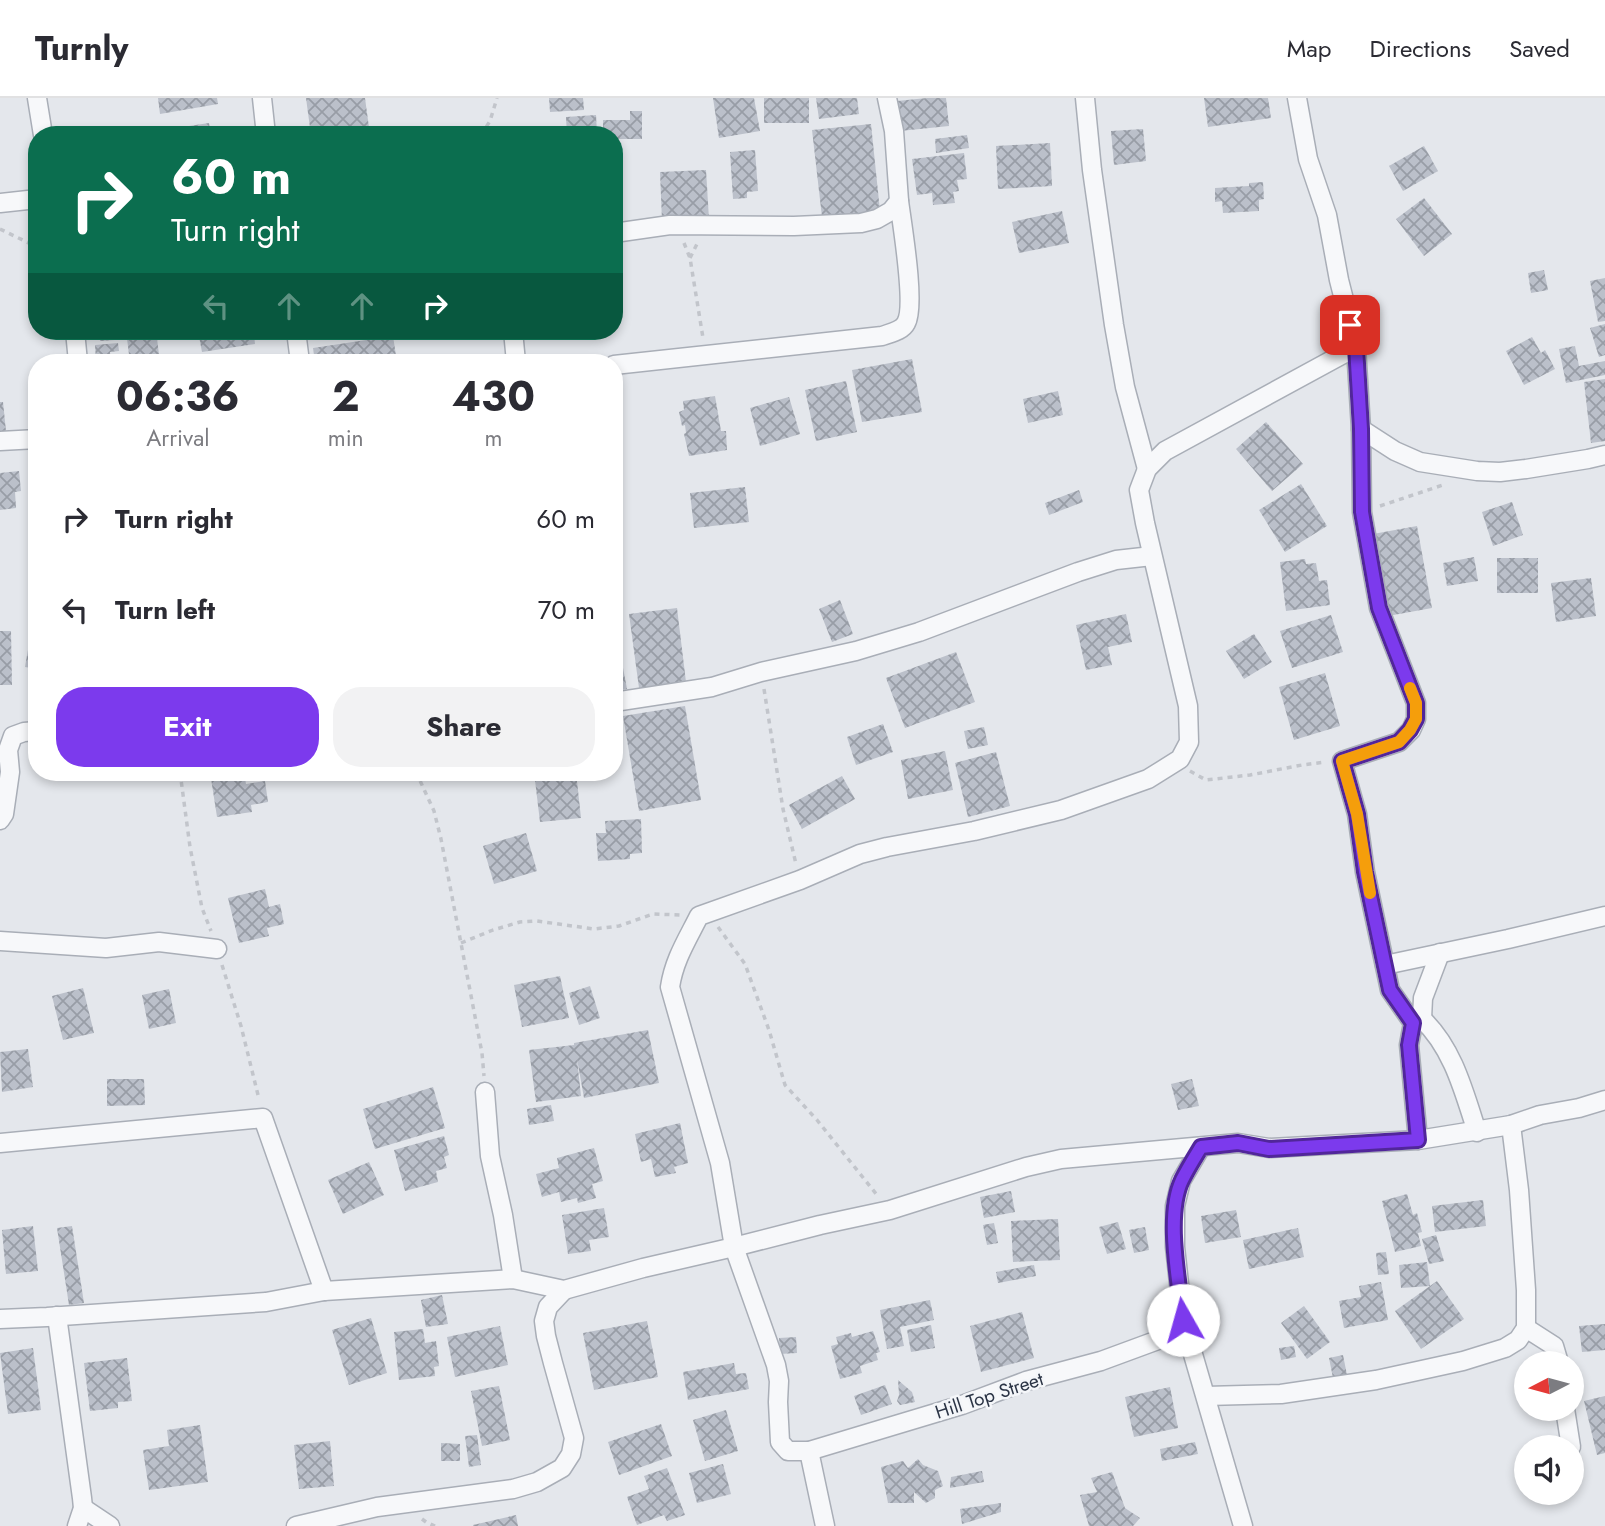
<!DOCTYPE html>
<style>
body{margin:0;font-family:Jost,sans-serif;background:#f2f2f3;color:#2b2b33;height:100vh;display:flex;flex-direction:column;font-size:26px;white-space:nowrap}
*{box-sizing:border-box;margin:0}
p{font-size:23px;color:#7c7c81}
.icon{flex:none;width:38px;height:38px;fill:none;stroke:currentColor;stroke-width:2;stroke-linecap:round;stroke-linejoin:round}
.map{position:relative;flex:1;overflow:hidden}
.drawer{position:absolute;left:28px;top:256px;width:595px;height:427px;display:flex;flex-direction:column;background:#fff;border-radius:28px;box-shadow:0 4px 10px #0003}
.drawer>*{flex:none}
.hud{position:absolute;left:28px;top:28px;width:595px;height:214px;border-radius:28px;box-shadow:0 4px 10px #0003;background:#0b6e4f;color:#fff;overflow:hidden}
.needle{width:46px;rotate:264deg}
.tools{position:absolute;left:1514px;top:1253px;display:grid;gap:14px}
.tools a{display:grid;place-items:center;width:70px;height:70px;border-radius:50%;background:#fff;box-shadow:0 4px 10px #0003;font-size:35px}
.pin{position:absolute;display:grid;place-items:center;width:60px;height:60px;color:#fff;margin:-30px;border-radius:14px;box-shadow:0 4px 10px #0006}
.me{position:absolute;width:77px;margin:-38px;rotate:353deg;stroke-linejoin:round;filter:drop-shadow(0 0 5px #0008)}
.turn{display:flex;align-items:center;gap:24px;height:147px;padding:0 28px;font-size:32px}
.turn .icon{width:91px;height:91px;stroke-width:2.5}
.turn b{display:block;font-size:49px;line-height:60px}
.lanes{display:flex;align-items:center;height:66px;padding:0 28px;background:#0003;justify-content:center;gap:35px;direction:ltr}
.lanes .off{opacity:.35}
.eta{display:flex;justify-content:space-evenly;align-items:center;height:119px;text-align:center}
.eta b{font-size:42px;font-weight:700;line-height:49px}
.primary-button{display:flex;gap:14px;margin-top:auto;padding:14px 28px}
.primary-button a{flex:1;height:80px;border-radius:28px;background:#7c3aed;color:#fff;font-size:28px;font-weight:700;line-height:80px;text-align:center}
.primary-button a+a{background:#f2f2f3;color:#2b2b33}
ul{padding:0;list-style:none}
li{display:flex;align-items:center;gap:21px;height:91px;padding:0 28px}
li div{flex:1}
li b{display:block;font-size:26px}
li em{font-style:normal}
header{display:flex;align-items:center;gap:42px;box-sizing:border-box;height:98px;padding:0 35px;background:#fff;border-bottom:2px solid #e1e1e2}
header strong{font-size:33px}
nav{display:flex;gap:38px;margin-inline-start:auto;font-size:24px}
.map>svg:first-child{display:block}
</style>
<header>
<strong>Turnly</strong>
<nav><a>Map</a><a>Directions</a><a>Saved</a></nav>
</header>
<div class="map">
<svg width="1605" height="1428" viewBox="0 0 1605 1428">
<defs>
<pattern id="building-cross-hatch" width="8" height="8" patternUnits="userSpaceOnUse" patternTransform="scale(1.75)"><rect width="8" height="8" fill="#bbc0ca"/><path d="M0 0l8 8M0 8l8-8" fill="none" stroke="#989da6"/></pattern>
</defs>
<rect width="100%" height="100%" fill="#e4e7ec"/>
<g fill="url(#building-cross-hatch)">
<path d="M158,0H217L218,6L160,16Z"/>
<path d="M306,0H365L370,37H311Z"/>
<path d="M549,0H583L584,12L550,14Z"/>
<path d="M713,0H754L760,33L719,40Z"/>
<rect x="764" y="0" width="45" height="25"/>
<path d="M816,0H857L859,16L819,21Z"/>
<path d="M927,0H946L949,28L900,33L897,3Z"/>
<path d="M1204,0H1268L1271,20L1208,29Z"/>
<path d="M630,13H642V41H614V37H603V22H630Z"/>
<path d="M596,17L597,35L567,37L566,19Z"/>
<path d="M209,25L211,37H170L169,31Z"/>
<path d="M871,26L880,113L822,119L812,32Z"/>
<path d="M1143,31L1146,63L1114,67L1111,33Z"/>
<path d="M967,37L969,50L936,55L935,41Z"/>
<path d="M1050,45L1052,88L998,91L996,48Z"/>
<path d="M1424,48L1438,73L1403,93L1389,68Z"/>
<path d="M755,52L758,93L747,94V100L733,101L730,54Z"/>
<path d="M964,55L967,81L957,82L959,93L953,94L955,105L933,107L932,95L917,97L912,61Z"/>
<path d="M706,72L709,121L662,123L660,74Z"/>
<path d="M1263,84L1264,101L1259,102V113L1223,115L1222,103L1215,104V90L1249,88V85Z"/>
<path d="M1424,100L1452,136L1424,158L1396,121Z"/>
<path d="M1062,113L1069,145L1019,155L1012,124Z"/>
<path d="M1544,172L1548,192L1531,195L1528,175Z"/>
<path d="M1605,180V223L1598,224L1590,183Z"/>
<path d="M1605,226V257L1599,259L1590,230Z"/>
<path d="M91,233H123V237L114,238L115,242L100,243V239L92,240Z"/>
<path d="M126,233H156L160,264H130Z"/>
<path d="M198,233H264V234L254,236L255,246L202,254Z"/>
<path d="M393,238L397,264H315L313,250Z"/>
<path d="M1532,239L1541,255L1545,252L1555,271L1524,287L1506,253Z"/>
<path d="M118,245L119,253L110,254L111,264H96L95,247Z"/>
<path d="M1575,248L1579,268L1605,263V277L1566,285L1559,251Z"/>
<path d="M912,261L922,314L862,324L852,272Z"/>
<path d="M1605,281V343L1591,345L1584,284Z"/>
<path d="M846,283L857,334L816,343L805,292Z"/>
<path d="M1058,293L1063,317L1028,325L1023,301Z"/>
<path d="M715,298L721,333H726L727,352L689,358L684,336L686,335L685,327L682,328L679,314L684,312L683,303Z"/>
<path d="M789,299L800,336L760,348L750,310Z"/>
<path d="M0,304H3L6,333L0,334Z"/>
<path d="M1266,324L1303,366L1272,393L1236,351Z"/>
<path d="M19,373L21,393L15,394L16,410L0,412V375Z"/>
<path d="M1301,386L1327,428L1285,454L1259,412Z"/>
<path d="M745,389L749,424L694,430L690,395Z"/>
<path d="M1079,392L1083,404L1049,417L1045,405Z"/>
<path d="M1512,404L1523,437L1493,448L1482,414Z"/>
<path d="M1417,428L1432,510L1388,518L1373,436Z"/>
<path d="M1474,459L1478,483L1447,488L1443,465Z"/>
<rect x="1497" y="460" width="41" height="35"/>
<path d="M1305,461L1306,466L1316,465L1319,483L1327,482L1330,507L1286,513L1280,464Z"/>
<path d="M1591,480L1596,518L1556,524L1551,485Z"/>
<path d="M840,502L853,536L832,544L819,511Z"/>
<path d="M677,510L686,584L639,590L629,516Z"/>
<path d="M1126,516L1132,544L1108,549L1112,567L1086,572L1076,527Z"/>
<path d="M1331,517L1343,554L1292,570L1280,533Z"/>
<path d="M616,532L627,591L614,593V533Z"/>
<path d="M0,533H11L12,587H0Z"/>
<path d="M1254,536L1272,564L1244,581L1226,553Z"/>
<path d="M30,540L37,541V571L25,569Z"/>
<path d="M956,554L975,604L905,630L886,580Z"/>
<path d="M1325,575L1340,628L1294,642L1279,589Z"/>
<path d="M685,608L701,702L639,713L623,618Z"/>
<path d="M883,626L893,654L856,667L847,639Z"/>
<path d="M984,629L988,647L968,651L964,633Z"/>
<path d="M945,653L953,692L908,701L901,662Z"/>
<path d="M996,654L1010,708L968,719L955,665Z"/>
<path d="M210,674H244L246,686L265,683L268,704L251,707L252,714L217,719Z"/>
<path d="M534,674H576L581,720L540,724Z"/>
<path d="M842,678L855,701L802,731L789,707Z"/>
<path d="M641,721L642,755L630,756V761L598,763L596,735H606L605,723Z"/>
<path d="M526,735L537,773L494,786L483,748Z"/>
<path d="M265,791L269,809L280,806L284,826L267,830L269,838L239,845L228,800Z"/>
<path d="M560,878L569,920L522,929L514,887Z"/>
<path d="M590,888L600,920L579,927L569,895Z"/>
<path d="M83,890L94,935L63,942L52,898Z"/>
<path d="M169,891L176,925L149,931L142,897Z"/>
<path d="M648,932L659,985L584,1000L577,961L581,998L536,1004L529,952L574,947V945Z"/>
<path d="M28,951L33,989L2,994L0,954Z"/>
<path d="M107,981H144L145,1007L107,1008Z"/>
<path d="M1192,981L1199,1008L1178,1012L1171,986Z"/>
<path d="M433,989L445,1030L375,1051L363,1011Z"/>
<path d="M551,1007L554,1023L529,1027L527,1011Z"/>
<path d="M680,1025L688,1065L674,1069L676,1075L655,1079L651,1061L641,1064L635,1036Z"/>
<path d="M444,1038L449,1057L444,1059L447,1070L436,1073L438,1084L405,1093L394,1052Z"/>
<path d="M594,1050L603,1083L592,1086L596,1100L578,1105L577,1100L561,1104L559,1094L542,1099L536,1076L559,1070L557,1060Z"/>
<path d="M369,1064L384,1097L343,1116L328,1082Z"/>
<path d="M1011,1093L1015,1114L984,1120L980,1099Z"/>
<path d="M1407,1096L1413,1117L1417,1115L1422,1134L1418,1135L1421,1148L1395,1154L1382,1103Z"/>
<path d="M1483,1102L1486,1128L1435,1134L1432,1108Z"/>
<path d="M604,1110L609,1139L589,1142L591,1153L568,1156L562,1117Z"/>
<path d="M1236,1112L1241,1139L1205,1145L1201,1118Z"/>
<path d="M1058,1121L1060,1162L1013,1164L1011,1123Z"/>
<path d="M1118,1124L1126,1151L1107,1156L1099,1129Z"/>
<path d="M994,1125L998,1145L987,1147L983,1127Z"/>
<path d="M33,1128L38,1173L6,1176L2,1132Z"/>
<path d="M72,1128L84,1205L69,1207L57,1130Z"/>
<path d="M1145,1129L1149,1152L1134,1155L1129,1132Z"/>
<path d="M1298,1130L1304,1159L1249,1171L1243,1142Z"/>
<path d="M1436,1137L1444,1163L1429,1166L1422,1141Z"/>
<path d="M1386,1154L1389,1176L1378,1177L1376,1155Z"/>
<path d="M1427,1164L1430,1188L1401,1190L1399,1167Z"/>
<path d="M1034,1167L1036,1178L998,1185L996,1174Z"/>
<path d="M1437,1183L1464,1221L1421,1251L1395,1213Z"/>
<path d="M1381,1184L1388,1222L1344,1230L1339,1203L1361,1199L1359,1188Z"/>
<path d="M442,1197L448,1226L426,1229L421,1202Z"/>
<path d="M930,1202L934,1222L900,1229L904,1248L887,1251L880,1212Z"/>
<path d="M1304,1208L1330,1244L1307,1261L1281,1225Z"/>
<path d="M1022,1214L1034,1260L981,1274L970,1228Z"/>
<path d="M371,1220L387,1275L349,1287L332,1232Z"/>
<path d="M647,1223L658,1279L594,1292L583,1235Z"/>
<path d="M1605,1226V1252L1582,1254L1579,1228Z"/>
<path d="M931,1227L935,1250L911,1254L907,1232Z"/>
<path d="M500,1228L508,1267L455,1279L447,1239Z"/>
<path d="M423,1231L425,1245L436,1243L439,1268L434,1269L435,1278L399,1282L394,1234Z"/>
<path d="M873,1233L880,1254L876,1255L878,1262L860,1268L862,1275L840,1281L831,1248L838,1246L836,1239L851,1235L852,1239Z"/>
<path d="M796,1239L797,1255L780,1256L779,1240Z"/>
<path d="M1294,1248L1296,1259L1281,1262L1279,1250Z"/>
<path d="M33,1250L41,1312L8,1316L0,1255Z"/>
<path d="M1343,1257L1347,1277L1333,1280L1329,1260Z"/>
<path d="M127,1260L132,1303L118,1304V1310L90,1313L84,1265Z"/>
<path d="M734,1265L736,1276L746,1275L749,1291L688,1302L683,1274Z"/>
<path d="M898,1282L912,1294L915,1304L900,1307L897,1303L899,1297Z"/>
<path d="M885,1287L892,1306L861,1317L854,1298Z"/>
<path d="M499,1288L510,1342L482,1348L471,1293Z"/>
<path d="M1170,1289L1178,1330L1134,1339L1125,1299Z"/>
<path d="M1605,1298V1355L1597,1357L1584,1303Z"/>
<path d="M726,1312L738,1353L705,1363L693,1322Z"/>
<path d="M661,1326L672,1358L619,1377L608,1344Z"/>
<path d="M200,1327L208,1384L149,1392L143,1352L169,1348L167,1332Z"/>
<path d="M477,1337L481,1367L469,1369L465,1338Z"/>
<path d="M330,1343L334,1388L299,1391L294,1347Z"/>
<path d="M1195,1344L1198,1356L1162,1363L1160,1351Z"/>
<path d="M441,1345L460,1346V1363H441Z"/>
<path d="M918,1361L923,1367L938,1373L943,1388L935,1392V1400L926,1405L914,1394V1405H888L881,1369L903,1363L908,1370Z"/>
<path d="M723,1366L731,1396L697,1405L689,1375Z"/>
<path d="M667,1370L685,1417L667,1423L664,1417L637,1427L627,1399L649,1391L644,1378Z"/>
<path d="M982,1373L984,1384L950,1390L951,1379Z"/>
<path d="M1112,1374L1125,1410L1140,1420L1133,1428H1089L1080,1397L1097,1394L1091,1380Z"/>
<path d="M1001,1405V1414L962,1426L960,1411Z"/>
<path d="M516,1417L518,1428H473V1427Z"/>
</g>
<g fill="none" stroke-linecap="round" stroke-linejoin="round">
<defs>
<g id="street">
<path d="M37,0L43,37"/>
<path d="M262,0L266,37"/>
<path d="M1085,0L1092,72L1114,227L1125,289L1147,371"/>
<path d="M1297,0L1308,61L1327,117L1339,182L1356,249L1361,331L1362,414L1379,510L1416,605V621L1411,632L1399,644L1342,663L1357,716L1365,774L1390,892L1413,925L1409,947L1418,1042"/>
<path d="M0,105L37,101"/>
<path d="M614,135L670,127L794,128L861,125L877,121L891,113L899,103L894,33L887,0"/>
<path d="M75,233L78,264"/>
<path d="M296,233L300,264"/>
<path d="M513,233L516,264"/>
<path d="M614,267L882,238C890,235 902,233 906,225C916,208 902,126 899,103"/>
<path d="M1361,331L1395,353L1420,364L1477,373L1500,374L1526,371L1588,361L1605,357"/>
<path d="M0,343L37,341"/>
<path d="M614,604L712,589L761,574L856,553L919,534L1078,474L1116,462L1152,458"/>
<path d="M0,722L4,716L10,674L8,652L13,638L24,634L37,633"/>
<path d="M0,843L106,850L159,844L217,851"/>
<path d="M1385,867L1508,841L1605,818"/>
<path d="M1422,921L1423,900L1440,855"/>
<path d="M1413,925L1422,921C1453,950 1464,994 1477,1034"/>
<path d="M485,994L490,1058L503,1117L513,1181"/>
<path d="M0,1045L263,1020L324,1193"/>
<path d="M1201,1049L1181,1083L1175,1108V1149L1183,1222L1243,1428"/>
<path d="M57,1218L82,1400L83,1410L77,1428"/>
<path d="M0,1221L47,1219L266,1204L324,1193L513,1181L564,1192L643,1170L734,1149L820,1127L890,1112L1026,1069L1061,1061L1238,1045L1269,1050L1418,1042L1511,1027L1540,1017L1579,1010L1605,1002"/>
<path d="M1183,1222L1158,1242L1101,1263L1026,1283L962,1307L809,1353H788L780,1344L778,1304L779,1283L776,1267L734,1149L720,1065L670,889C674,862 687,842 699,818L800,782L860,756L887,749L974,733L1061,712L1148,681L1180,661L1189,644L1188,608L1145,425L1139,392L1147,371L1165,353L1356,249"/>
<path d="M1526,1230L1554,1248L1559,1265"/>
<path d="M1206,1298L1281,1296L1376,1282L1463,1263L1505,1250L1518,1242L1526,1230V1192L1519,1092L1511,1027"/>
<path d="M1565,1311L1571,1349"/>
<path d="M809,1353L825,1428"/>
<path d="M83,1410L110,1428"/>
<path d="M296,1428L377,1409L513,1391L537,1384L562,1370L571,1356L574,1340L553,1265L546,1238L544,1223L548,1209L564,1192"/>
</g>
</defs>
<use href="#street" stroke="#a9aeb7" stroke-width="21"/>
<g stroke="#c2c5cb" stroke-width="3.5" stroke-dasharray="5 5" stroke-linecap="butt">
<path d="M481,37L490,23L497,0"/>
<path d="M0,131L37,149"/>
<path d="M684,145L690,160L703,240"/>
<path d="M690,160L697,146"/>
<path d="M1380,408L1443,387"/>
<path d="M764,591L783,711L796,766"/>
<path d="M1190,673L1206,682L1250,677L1302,667L1326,664"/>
<path d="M180,674L190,749L202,810L211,833"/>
<path d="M416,674L434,713L441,741L482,955L484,978"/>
<path d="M718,829L745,866L769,932L785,987L817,1022L877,1097"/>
<path d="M461,845L493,832L520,824L537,823L594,831L619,828L653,816L680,817"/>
<path d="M222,867L241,928L259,1001"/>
<path d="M422,1421L426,1424L435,1428"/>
</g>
<use href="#street" stroke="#f7f8fa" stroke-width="18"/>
</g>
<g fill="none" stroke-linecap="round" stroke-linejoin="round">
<defs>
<path id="route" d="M1183,1222C1179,1182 1165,1118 1182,1082C1188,1070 1195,1059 1201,1049L1238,1045L1269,1051L1418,1042L1409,947L1413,925L1390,892L1365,774L1357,716L1342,663L1399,644L1410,632L1416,621V605L1379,510L1362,414L1361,331L1356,249L1350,227"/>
</defs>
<use href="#route" stroke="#51269a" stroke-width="18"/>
<use href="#route" stroke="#7c3aed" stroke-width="12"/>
<path stroke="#f59e0b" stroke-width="12" d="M1370,795L1357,716L1342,663L1399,644L1410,632L1416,621V605L1410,590"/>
</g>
<g text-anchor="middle" stroke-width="5" stroke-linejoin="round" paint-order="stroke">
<g font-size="19" fill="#2b3445" stroke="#f4f6f9">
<text transform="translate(989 1297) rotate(-18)" y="7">Hill Top Street</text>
</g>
</g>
</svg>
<div class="tools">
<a><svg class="needle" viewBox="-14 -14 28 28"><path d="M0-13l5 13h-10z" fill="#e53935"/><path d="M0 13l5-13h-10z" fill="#7c7c81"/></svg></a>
<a><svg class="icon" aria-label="sound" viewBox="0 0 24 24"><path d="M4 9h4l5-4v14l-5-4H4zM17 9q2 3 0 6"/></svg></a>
</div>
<div class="pin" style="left:1350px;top:227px;background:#d93025"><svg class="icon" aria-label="arrive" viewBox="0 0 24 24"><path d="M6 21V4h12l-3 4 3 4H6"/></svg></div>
<svg class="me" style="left:1183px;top:1222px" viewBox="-20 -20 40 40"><circle r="19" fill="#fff"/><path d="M0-13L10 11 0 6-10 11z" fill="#7c3aed"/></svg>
<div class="hud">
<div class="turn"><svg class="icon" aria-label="right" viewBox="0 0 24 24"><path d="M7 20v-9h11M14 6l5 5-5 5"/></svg><div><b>60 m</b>Turn right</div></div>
<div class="lanes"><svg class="icon off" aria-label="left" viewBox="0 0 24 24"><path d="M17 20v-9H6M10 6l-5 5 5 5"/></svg><svg class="icon off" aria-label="ahead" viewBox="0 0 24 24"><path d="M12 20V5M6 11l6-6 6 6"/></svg><svg class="icon off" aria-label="ahead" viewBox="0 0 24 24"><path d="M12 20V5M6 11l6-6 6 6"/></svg><svg class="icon" aria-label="right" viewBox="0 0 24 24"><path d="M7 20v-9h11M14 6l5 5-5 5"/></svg></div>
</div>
<section class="drawer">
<div class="eta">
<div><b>06:36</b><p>Arrival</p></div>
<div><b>2</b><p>min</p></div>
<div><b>430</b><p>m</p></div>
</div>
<ul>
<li><svg class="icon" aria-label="right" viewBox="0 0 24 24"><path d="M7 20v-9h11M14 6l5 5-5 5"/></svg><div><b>Turn right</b></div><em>60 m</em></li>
<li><svg class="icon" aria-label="left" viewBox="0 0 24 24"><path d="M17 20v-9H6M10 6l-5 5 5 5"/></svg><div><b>Turn left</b></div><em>70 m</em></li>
</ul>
<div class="primary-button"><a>Exit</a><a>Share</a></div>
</section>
</div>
